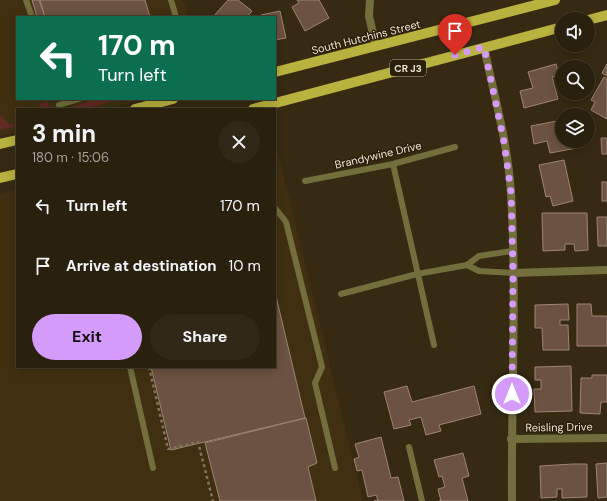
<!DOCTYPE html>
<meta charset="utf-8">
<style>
body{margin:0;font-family:"DM Sans",sans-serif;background:#312817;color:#f1f3f6;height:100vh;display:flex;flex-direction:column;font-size:15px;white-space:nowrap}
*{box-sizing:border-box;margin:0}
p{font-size:13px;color:#a5a39e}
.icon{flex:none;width:22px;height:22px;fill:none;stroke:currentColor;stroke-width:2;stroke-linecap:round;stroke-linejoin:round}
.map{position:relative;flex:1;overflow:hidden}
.details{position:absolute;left:16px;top:108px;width:260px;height:260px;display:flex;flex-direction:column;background:#29200e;border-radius:0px;box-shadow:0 2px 10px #0003,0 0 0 1px #453e2e}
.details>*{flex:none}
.guide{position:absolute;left:16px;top:16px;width:260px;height:84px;border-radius:0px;box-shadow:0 2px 10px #0003,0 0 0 1px #453e2e;background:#0b6e4f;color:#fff;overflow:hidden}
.fabs{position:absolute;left:555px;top:12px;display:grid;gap:8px}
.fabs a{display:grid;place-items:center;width:40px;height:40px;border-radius:50%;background:#29200e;box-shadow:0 2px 10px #0003,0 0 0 1px #453e2e;font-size:20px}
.pin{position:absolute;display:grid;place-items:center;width:34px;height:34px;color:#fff;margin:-41px -17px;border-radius:50% 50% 50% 0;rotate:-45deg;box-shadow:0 0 4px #0007}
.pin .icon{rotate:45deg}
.me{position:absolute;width:44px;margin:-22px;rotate:0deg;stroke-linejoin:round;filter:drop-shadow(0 0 3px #0008)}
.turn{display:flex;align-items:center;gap:14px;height:84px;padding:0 16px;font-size:18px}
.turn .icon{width:52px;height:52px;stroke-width:2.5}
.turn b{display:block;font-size:28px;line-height:34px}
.round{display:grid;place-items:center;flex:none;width:42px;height:42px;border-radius:21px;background:#312817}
.head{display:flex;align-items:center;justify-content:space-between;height:68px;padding:0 16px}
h1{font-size:24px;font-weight:700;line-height:30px}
.action{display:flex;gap:8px;margin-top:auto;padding:8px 16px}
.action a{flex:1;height:46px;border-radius:24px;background:#d59bfa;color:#111;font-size:16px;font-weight:700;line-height:46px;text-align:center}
.action a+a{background:#312817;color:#f1f3f6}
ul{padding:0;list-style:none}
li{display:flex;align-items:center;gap:12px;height:60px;padding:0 16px}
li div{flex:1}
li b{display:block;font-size:15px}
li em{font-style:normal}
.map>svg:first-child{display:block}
</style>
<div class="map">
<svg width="607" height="501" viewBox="0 0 607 501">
<rect width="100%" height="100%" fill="#372a13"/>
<g fill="#403011">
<path d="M0,0H183L189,17H17V99H143L104,109H17V132L0,136Z"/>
<path d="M275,140L363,501H0V194L17,189V367H275Z"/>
</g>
<g fill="#642a24">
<path d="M97,99H121L83,109H70L72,107Z"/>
<path d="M47,101L50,109H43L39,104Z"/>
<path d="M0,115L10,125L17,123V126L0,130Z"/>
</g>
<g fill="#6b5242" stroke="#9e8472">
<path d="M32,0H39L45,17H37Z"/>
<path d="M40,0H145L150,17H45Z"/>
<path d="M228,0H238L252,11L247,17H213Z"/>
<path d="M297,0H319L329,18L305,31L292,7L299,3Z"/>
<path d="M280,11L286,38L275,40V17H261V15Z"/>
<path d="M556,64L559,75L552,77L558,99L524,108L520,91L533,88L528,72Z"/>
<path d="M607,64V76L602,73Z"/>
<path d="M604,77L607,79V119L591,110L595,102L591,100Z"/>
<path d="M562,120V141H575L577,148L550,153L547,141L534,144L531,126Z"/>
<path d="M601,138H607V154H602Z"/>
<path d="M564,160L573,201L553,206L550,196L546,197L539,165Z"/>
<rect x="602" y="182" width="5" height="19"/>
<path d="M542,213H587L588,250L575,251L574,244H565V250L543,251Z"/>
<path d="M597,217H607V246H598Z"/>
<path d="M275,292L305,418L171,450L151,367H275Z"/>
<path d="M568,304L569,320H560V325H568L569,350H543L542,328H535V305Z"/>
<path d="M577,304H591L592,316H607V346H577Z"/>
<path d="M571,366L572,411L535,412L534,389H541V380H535V367Z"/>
<path d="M592,375H607V402H601L600,414L580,413L581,378H592Z"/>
<path d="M407,386L412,402L474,386L481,414L439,425L441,431L426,435L421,417L409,420L411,425L394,429L384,392Z"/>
<path d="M306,418L317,463L308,467L316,501H220L205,443Z"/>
<path d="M381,437L391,478L398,477L404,501H374L378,500L376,495L368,497L362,470L357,471L354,459L359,457L355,444Z"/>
<path d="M463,453L469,476L462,478L468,501H439H441L438,489L445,487L442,476L439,477L434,460Z"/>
<path d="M607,463V497L598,498L596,464Z"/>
<path d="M573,464H587V497L562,498V489H557V497L541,498L540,466Z"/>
</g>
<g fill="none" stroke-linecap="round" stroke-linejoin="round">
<path stroke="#7f7460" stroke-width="2.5" stroke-dasharray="3 3" stroke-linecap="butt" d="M149,367L168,449L198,442L213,501"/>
<g stroke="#726f3d" stroke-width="6">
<path d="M26,0L32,17"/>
<path d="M171,0L176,17"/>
<path d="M59,105L79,99"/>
<path d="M393,164L434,345"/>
<path d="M305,181L393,164L455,147"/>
<path d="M275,208L286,222L322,367L315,383L335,468"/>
<path d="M467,265L479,271L513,273"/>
<path d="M341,294L417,274L467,265L479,256L512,251"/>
<path d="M130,367L153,468"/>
<path d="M409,447L422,501"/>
</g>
<g stroke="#726f3d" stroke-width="8">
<path d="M370,0L369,16L376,47"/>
<path d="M484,47C494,95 508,144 511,193C517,295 511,399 512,501"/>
<path d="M513,273L607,270"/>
<path d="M511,439L607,438"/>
</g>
<g stroke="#b8b23f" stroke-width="10">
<path d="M588,20L607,15"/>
<path d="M275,72L555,0"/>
<path d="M135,109L173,99"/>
<path d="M253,109L562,27"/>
<path d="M0,144L17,140"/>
<path d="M0,178L17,174"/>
</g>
</g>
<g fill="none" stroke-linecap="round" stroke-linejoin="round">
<path stroke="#d59bfa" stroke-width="7" stroke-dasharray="0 12.6" d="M455,55L484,47L504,142L511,192L513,273L512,394"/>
</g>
<g text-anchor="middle" stroke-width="3" stroke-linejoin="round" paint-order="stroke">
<rect fill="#2d2009" stroke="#b3a998" stroke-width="1" x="390" y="60" width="36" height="16" rx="3"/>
<g font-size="10" font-weight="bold" fill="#ece4d6">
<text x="408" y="72">CR J3</text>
</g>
<g font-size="11" fill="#ece4d6" stroke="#2d2009">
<text transform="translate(366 37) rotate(-14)" y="4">South Hutchins Street</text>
<text transform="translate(378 155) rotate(-13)" y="4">Brandywine Drive</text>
<text transform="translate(559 427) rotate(-1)" y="4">Reisling Drive</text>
</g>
</g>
</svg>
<div class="fabs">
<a><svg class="icon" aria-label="sound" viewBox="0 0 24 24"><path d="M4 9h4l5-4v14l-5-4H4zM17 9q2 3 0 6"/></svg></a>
<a><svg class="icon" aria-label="search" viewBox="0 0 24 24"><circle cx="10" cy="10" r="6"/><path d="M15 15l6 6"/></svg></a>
<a><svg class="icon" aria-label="layers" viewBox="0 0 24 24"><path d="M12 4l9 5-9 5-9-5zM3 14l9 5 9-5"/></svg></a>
</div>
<div class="pin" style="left:455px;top:55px;background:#d93025"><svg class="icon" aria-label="arrive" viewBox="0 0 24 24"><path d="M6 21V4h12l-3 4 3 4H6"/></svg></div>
<svg class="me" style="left:512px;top:394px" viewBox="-20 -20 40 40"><circle r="17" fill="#d59bfa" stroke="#fff" stroke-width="3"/><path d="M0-11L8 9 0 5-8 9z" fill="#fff"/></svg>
<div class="guide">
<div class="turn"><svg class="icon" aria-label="left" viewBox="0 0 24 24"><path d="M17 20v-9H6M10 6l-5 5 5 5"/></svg><div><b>170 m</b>Turn left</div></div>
</div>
<section class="details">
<div class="head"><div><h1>3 min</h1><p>180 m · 15:06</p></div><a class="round"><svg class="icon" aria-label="close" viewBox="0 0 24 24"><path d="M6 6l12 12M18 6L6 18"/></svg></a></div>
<ul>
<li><svg class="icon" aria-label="left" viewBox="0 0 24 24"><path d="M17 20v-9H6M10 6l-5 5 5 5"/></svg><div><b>Turn left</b></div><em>170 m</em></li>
<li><svg class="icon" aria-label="arrive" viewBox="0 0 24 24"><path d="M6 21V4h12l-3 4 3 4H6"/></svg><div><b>Arrive at destination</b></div><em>10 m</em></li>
</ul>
<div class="action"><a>Exit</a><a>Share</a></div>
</section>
</div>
